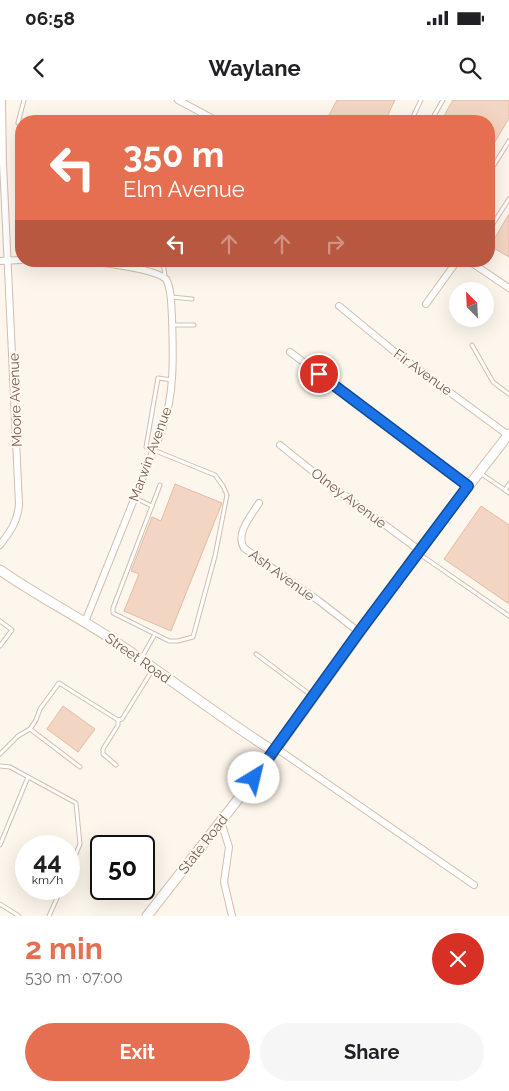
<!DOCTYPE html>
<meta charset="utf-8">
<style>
body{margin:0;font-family:Raleway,sans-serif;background:#f6f6f6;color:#202124;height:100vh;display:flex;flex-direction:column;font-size:19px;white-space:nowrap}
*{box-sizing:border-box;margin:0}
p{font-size:16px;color:#757577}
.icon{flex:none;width:28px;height:28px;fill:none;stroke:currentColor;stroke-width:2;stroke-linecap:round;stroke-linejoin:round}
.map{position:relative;height:816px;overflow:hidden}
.panel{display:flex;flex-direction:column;background:#fff;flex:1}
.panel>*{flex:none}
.banner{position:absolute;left:15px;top:15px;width:480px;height:152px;border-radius:20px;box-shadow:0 5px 20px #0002;background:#e76f51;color:#fff;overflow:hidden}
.needle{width:32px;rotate:336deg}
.fabs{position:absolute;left:449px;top:182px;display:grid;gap:10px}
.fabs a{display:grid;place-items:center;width:45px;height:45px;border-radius:50%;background:#fff;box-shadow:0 5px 20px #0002;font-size:25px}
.speed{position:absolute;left:15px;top:735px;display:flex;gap:10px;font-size:25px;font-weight:700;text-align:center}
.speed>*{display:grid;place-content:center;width:65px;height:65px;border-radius:50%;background:#fff;box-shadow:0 5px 20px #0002;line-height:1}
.speed small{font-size:12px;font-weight:400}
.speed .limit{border:2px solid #111;border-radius:8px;background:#fff;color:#111}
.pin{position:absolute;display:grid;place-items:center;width:42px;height:42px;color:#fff;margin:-21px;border:2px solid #fff;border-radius:50%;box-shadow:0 1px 5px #0007}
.me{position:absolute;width:55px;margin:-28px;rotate:36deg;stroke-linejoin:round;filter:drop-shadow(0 0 4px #0008)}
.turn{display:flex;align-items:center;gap:18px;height:105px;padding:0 25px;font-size:22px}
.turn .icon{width:65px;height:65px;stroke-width:2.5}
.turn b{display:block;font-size:35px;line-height:42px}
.lanes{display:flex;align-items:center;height:48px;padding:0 25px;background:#0003;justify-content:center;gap:25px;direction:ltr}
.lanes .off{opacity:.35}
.round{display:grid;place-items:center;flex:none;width:52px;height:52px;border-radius:26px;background:#f6f6f6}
.head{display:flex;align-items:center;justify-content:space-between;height:85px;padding:0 25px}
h1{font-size:30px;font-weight:700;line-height:38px;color:#e76f51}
.action{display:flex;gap:10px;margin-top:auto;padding:10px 25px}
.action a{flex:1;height:58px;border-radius:30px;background:#e76f51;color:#fff;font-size:20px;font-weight:700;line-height:58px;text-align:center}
.action a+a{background:#f6f6f6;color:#202124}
.status{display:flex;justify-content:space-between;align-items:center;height:35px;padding:0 25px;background:#fff;direction:ltr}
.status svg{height:14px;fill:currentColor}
header{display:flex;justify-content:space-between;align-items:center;height:65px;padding:0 25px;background:#fff;font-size:22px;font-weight:700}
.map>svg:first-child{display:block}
</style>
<div class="status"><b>06:58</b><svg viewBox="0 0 49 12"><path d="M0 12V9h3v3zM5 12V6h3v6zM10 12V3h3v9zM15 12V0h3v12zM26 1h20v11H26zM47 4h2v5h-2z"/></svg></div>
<header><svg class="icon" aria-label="back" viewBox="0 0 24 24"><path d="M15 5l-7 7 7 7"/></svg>Waylane<svg class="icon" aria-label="search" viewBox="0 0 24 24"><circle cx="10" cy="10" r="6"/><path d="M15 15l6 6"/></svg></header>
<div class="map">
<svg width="509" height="816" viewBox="0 0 509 816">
<rect width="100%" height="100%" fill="#fdf6ec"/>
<g fill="#f3d5c3" stroke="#e6bba3">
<path d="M337,0H395L385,21H326Z"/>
<path d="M453,0H509V18L489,52V21H441Z"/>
<path d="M509,114V157L490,146Z"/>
<path d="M175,384L222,403L171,531L124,511L139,474L131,471L152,417L161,421Z"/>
<path d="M481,406L509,425V504L444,459Z"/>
<path d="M63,606L95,629L78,652L47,629Z"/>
</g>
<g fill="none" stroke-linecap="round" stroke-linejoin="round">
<defs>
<g id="lane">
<path d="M411,21L421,0"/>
<path d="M431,21L443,0"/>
<path d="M18,23L24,0"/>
<path d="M489,73L509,41"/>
<path d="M489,130L509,99"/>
<path d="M163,161L165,177"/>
<path d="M171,197L192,199"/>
<path d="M173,225H194"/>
<path d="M472,245L493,282L509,294"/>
<path d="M480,373L505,390L509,384"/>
<path d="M160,385L113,508V513L169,541H178L193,537L215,456L227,395L223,386L215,375L146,347L158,278L172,280"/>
<path d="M505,390L509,393"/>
<path d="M135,398L152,406"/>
<path d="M418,453L509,516"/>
<path d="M0,521L12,530L0,546"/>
<path d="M256,554L312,596"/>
<path d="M142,557L155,534"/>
<path d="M0,654L18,636L30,629"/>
<path d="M116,665L103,654V649L118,625V620"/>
<path d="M0,666L10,667L76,703L80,744L69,771"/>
<path d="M80,667L30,629L36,620L40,609L59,583L118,620L122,619L153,569"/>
<path d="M0,745L28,677"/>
<path d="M0,804L19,816"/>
<path d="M49,816L61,789"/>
</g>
<g id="street">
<path d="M178,0L217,21"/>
<path d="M0,161L21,160"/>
<path d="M469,161L509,188"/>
<path d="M426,204L457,161"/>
<path d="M339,206L395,252L508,335"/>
<path d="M290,252L468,386"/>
<path d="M280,345L316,374L419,450"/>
<path d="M259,403C251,416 235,434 244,448L319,501L359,532"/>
<path d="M0,445C10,432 18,421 19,404L3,63L2,0"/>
<path d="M85,522L163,327C175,291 173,254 172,217C171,205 172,190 166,179C152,168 111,165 92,161"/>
<path d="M276,648L474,785"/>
<path d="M221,722L229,747L224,782L232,816"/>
</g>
<g id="secondary">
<path d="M0,470C37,496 79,517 116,542C169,578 220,617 273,651"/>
<path d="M147,816L264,666L419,450L509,334"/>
</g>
</defs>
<use href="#lane" stroke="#d1beb0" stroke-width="5"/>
<use href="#street" stroke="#d1beb0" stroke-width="8"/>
<use href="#secondary" stroke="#d6c0b0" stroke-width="11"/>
<use href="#lane" stroke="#fff" stroke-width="3"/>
<use href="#street" stroke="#fff" stroke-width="6"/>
<use href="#secondary" stroke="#fff" stroke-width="9"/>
</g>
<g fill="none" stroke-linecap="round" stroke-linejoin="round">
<defs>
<path id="route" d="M254,678L359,532L468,386L319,274"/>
</defs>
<use href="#route" stroke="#114b97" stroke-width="12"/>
<use href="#route" stroke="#1a73e8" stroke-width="9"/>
</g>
<g text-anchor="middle" stroke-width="4" stroke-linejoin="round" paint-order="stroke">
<g font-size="14" fill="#7a5c4d" stroke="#fffaf3">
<text transform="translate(423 272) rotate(36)" y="5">Fir Avenue</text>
<text transform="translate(15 300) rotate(-92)" y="5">Moore Avenue</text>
<text transform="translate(150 354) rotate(-70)" y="5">Marwin Avenue</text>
<text transform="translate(349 398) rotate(37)" y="5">Olney Avenue</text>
<text transform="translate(282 475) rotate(36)" y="5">Ash Avenue</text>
<text transform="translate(138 558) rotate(35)" y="5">Street Road</text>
<text transform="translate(203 744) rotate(-52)" y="5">State Road</text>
</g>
</g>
</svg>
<div class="fabs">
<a><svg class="needle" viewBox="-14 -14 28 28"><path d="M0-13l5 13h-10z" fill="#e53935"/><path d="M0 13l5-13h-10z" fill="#757577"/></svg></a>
</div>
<div class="speed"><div>44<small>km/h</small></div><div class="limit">50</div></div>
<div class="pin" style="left:319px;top:274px;background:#d93025"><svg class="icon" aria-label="arrive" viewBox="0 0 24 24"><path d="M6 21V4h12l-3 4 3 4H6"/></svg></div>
<svg class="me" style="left:254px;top:678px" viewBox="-20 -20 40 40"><circle r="19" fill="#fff"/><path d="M0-13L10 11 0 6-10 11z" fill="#1a73e8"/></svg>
<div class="banner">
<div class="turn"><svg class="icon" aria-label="left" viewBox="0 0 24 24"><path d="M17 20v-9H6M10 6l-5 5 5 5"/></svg><div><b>350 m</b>Elm Avenue</div></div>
<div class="lanes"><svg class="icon" aria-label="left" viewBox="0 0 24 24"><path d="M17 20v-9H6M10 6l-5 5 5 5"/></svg><svg class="icon off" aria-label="ahead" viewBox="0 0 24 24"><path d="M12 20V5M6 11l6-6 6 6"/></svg><svg class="icon off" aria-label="ahead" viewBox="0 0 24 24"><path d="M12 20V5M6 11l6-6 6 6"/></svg><svg class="icon off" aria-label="right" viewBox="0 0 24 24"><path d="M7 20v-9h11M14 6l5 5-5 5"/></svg></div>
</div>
</div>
<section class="panel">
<div class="head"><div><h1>2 min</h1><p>530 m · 07:00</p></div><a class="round" style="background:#d93025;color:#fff"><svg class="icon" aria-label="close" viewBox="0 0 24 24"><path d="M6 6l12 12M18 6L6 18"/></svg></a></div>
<div class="action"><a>Exit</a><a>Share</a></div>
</section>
